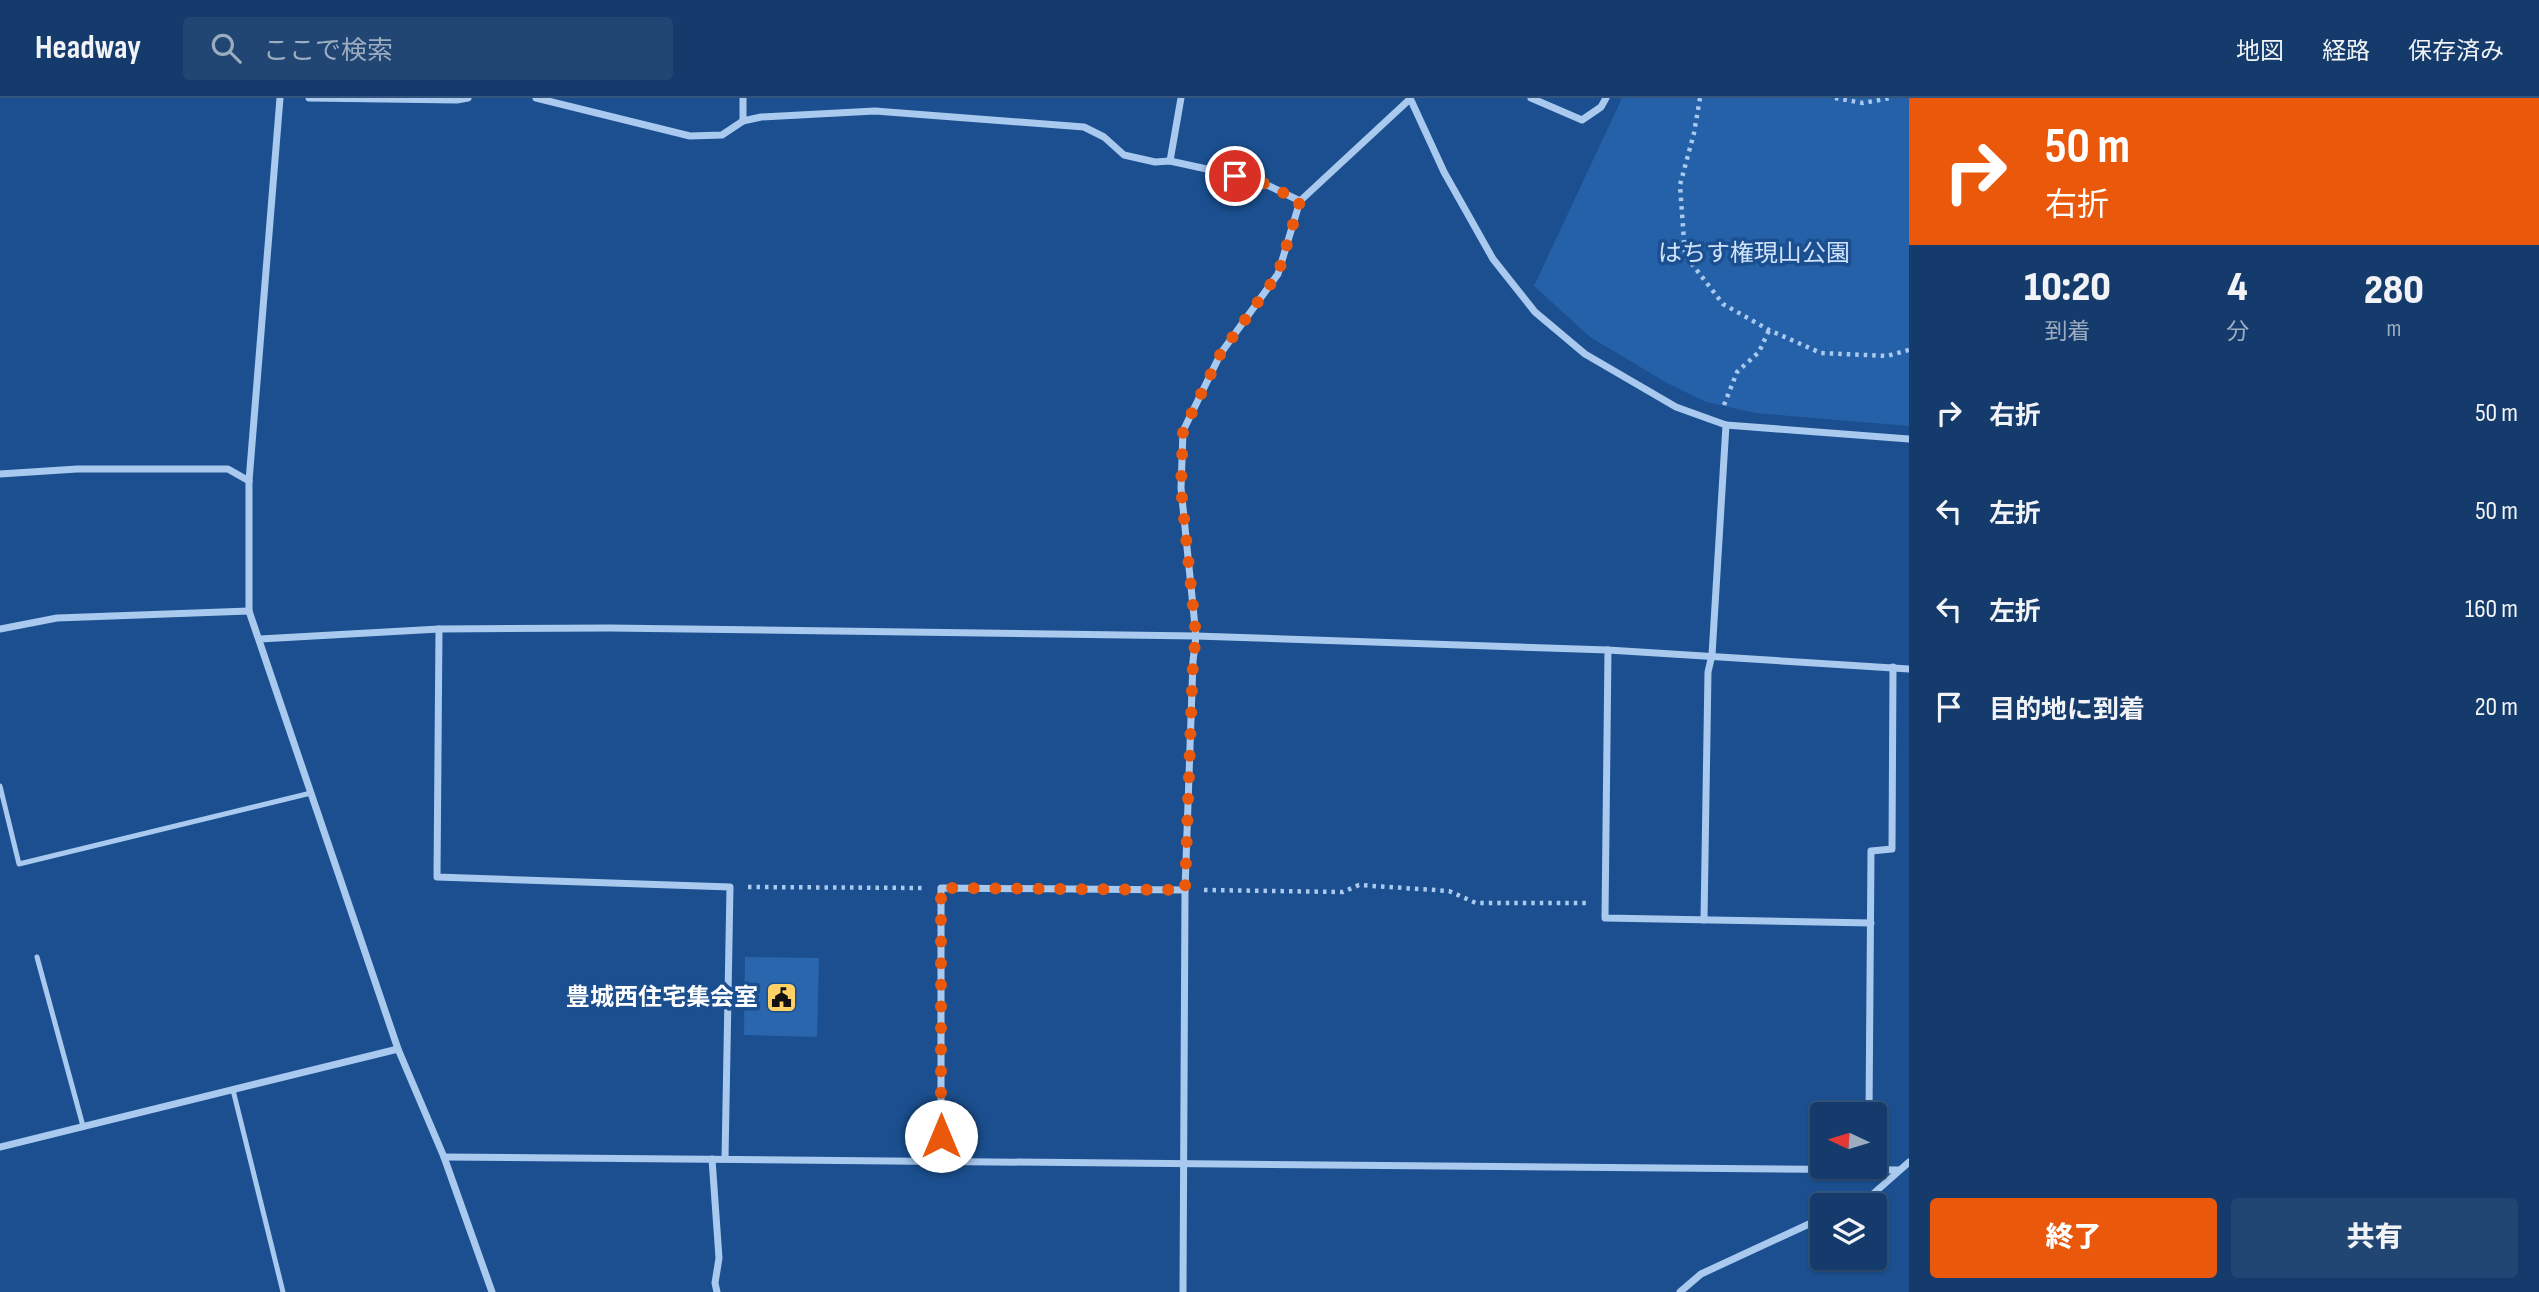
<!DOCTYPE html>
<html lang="ja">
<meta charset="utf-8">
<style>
body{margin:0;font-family:"Sofia Sans Condensed","Noto Sans JP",sans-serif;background:#214673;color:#f1f3f6;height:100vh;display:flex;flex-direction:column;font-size:26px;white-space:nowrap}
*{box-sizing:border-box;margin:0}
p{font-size:23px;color:#9dadc1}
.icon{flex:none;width:38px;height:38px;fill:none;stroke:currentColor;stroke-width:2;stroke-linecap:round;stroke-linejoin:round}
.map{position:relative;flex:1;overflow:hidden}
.side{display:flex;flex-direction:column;background:#143b6b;width:630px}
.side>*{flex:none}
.guide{background:#ea580c;color:#fff;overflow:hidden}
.needle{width:46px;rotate:274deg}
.tools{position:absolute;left:1810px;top:1004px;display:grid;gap:14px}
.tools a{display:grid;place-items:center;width:77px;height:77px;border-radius:7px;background:#143b6b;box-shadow:0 2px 5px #0004,0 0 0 2px #33557e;font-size:35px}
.pin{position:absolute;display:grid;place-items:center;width:60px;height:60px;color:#fff;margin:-30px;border:4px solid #fff;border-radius:50%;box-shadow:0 2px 7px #0007}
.me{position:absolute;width:77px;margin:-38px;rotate:0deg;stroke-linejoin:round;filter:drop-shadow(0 0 5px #0008)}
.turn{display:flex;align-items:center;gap:24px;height:147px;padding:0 21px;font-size:32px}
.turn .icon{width:91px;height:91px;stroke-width:2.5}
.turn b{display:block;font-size:49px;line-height:60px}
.eta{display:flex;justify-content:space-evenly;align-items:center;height:119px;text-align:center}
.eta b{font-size:42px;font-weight:800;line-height:49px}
.action{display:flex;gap:14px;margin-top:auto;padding:14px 21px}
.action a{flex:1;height:80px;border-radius:7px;background:#ea580c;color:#fff;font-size:28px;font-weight:800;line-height:80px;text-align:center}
.action a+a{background:#214673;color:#f1f3f6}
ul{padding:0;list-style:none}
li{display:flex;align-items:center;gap:21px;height:98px;padding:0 21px}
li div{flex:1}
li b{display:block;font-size:26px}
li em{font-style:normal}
header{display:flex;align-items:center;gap:42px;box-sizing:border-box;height:98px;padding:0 35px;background:#143b6b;border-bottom:2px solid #33557e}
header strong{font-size:33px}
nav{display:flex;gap:38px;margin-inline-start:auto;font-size:24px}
.search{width:490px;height:63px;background:#214673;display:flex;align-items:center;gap:18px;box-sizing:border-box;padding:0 24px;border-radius:7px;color:#9dadc1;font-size:26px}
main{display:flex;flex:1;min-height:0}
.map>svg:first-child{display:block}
</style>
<header>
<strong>Headway</strong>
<div class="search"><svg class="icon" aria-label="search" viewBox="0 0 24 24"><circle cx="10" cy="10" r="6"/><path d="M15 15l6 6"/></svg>ここで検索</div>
<nav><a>地図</a><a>経路</a><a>保存済み</a></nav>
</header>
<main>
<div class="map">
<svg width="1909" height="1194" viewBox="0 0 1909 1194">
<rect width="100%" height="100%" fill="#1b4f8f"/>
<path fill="#2461a8" d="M1622,0H1909V328L1755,315L1706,304L1667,285L1590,239L1534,188Z"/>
<path fill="#2a66ad" d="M745,859L819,860L817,939L744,937Z"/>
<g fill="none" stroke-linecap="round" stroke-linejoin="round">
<g stroke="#a9c9ee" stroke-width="4.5" stroke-dasharray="3.5 5" stroke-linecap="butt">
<path d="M1700,0L1694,35L1680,87L1685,157L1723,206L1769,232L1821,255L1887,258L1909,252"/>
<path d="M1835,0L1863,5L1890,0"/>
<path d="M1724,307L1737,274L1759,254L1769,232"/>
<path d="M748,789L925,790"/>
<path d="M1204,792L1343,794L1359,787L1449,793L1476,805H1586"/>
</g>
<g stroke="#a9c9ee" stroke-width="5">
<path d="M0,688L19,766L311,695"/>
<path d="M37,859L83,1028"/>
<path d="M233,992L283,1194"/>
</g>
<g stroke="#a9c9ee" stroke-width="7">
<path d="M280,0L249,383V513L398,951L444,1059L492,1194"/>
<path d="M309,0L457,2L468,0"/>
<path d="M536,0L690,38L722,37L743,23L761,19L875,13L1084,29L1104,39L1124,57L1155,64L1170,63L1257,82L1300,103"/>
<path d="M743,0V23"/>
<path d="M1410,0L1444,74L1493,161L1535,214L1585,256L1676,309L1726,327L1712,557L1708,574L1704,822"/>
<path d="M1531,0L1582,22L1601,9L1606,0"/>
<path d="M1170,63L1181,0"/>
<path d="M1726,327L1909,341"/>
<path d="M0,376L77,371H228L249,383"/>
<path d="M0,531L57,520L249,513"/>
<path d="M439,531L437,779L730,789L725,1061"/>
<path d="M260,541L439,531L610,530L1196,538L1608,552L1909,571"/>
<path d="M1608,552L1605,820L1871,825"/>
<path d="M1869,1017L1871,753L1892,751L1893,569"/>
<path d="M0,1049L398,951"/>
<path d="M444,1059L1899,1072"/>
<path d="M712,1061L719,1160L715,1185L717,1194"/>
<path d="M941,1065V790L1185,792"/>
<path d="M1848,1108L1873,1096L1909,1064"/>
<path d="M1183,1194L1185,792L1193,563L1196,538L1181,390L1183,333L1221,255L1278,176L1300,103L1410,1"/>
<path d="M1680,1194L1701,1176L1822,1120"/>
</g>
</g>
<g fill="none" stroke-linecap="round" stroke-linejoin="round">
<path stroke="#ea580c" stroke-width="12" stroke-dasharray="0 21.6" d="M941,1038V790L1185,792L1193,563L1196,538L1181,390L1183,333L1221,255L1278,176L1300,103L1257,82L1235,78"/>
</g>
<defs>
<symbol id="civic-square" viewBox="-11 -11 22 22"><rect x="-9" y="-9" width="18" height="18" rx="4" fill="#ffd166" stroke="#1b4f8f"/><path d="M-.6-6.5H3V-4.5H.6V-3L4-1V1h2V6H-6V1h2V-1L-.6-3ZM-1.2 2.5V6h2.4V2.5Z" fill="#111"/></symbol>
</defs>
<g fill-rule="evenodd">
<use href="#civic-square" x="764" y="882" width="35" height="35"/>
</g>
<g text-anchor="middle" stroke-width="7" stroke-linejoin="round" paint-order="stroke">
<g font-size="24" fill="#cfe3fa" stroke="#1b4f8f">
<text x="1754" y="163">はちす権現山公園</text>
</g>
<g font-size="24" font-weight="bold" fill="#fff" stroke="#1b4f8f" text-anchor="end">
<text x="758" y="907">豊城西住宅集会室</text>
</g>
</g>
</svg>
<div class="tools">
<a><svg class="needle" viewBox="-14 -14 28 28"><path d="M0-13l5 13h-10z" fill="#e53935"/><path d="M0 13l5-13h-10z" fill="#9dadc1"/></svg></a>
<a><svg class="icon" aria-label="layers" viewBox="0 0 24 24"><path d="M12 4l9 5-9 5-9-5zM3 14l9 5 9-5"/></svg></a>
</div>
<div class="pin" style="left:1235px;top:78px;background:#d93025"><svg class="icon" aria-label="arrive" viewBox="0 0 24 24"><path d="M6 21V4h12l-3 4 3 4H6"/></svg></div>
<svg class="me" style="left:941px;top:1038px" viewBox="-20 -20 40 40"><circle r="19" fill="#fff"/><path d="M0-13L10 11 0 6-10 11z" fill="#ea580c"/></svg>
</div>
<section class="side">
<div class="guide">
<div class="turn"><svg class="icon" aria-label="right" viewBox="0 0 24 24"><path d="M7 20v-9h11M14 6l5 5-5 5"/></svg><div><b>50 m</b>右折</div></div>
</div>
<div class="eta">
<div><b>10:20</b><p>到着</p></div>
<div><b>4</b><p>分</p></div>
<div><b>280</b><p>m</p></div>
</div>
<ul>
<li><svg class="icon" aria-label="right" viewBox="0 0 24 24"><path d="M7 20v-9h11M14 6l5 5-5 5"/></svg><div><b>右折</b></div><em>50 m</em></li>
<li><svg class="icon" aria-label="left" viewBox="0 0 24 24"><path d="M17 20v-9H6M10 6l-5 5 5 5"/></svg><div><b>左折</b></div><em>50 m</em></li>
<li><svg class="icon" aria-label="left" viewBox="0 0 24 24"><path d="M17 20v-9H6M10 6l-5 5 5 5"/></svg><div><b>左折</b></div><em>160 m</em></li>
<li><svg class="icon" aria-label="arrive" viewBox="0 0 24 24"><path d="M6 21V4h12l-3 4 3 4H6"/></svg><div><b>目的地に到着</b></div><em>20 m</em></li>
</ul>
<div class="action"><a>終了</a><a>共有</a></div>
</section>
</main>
